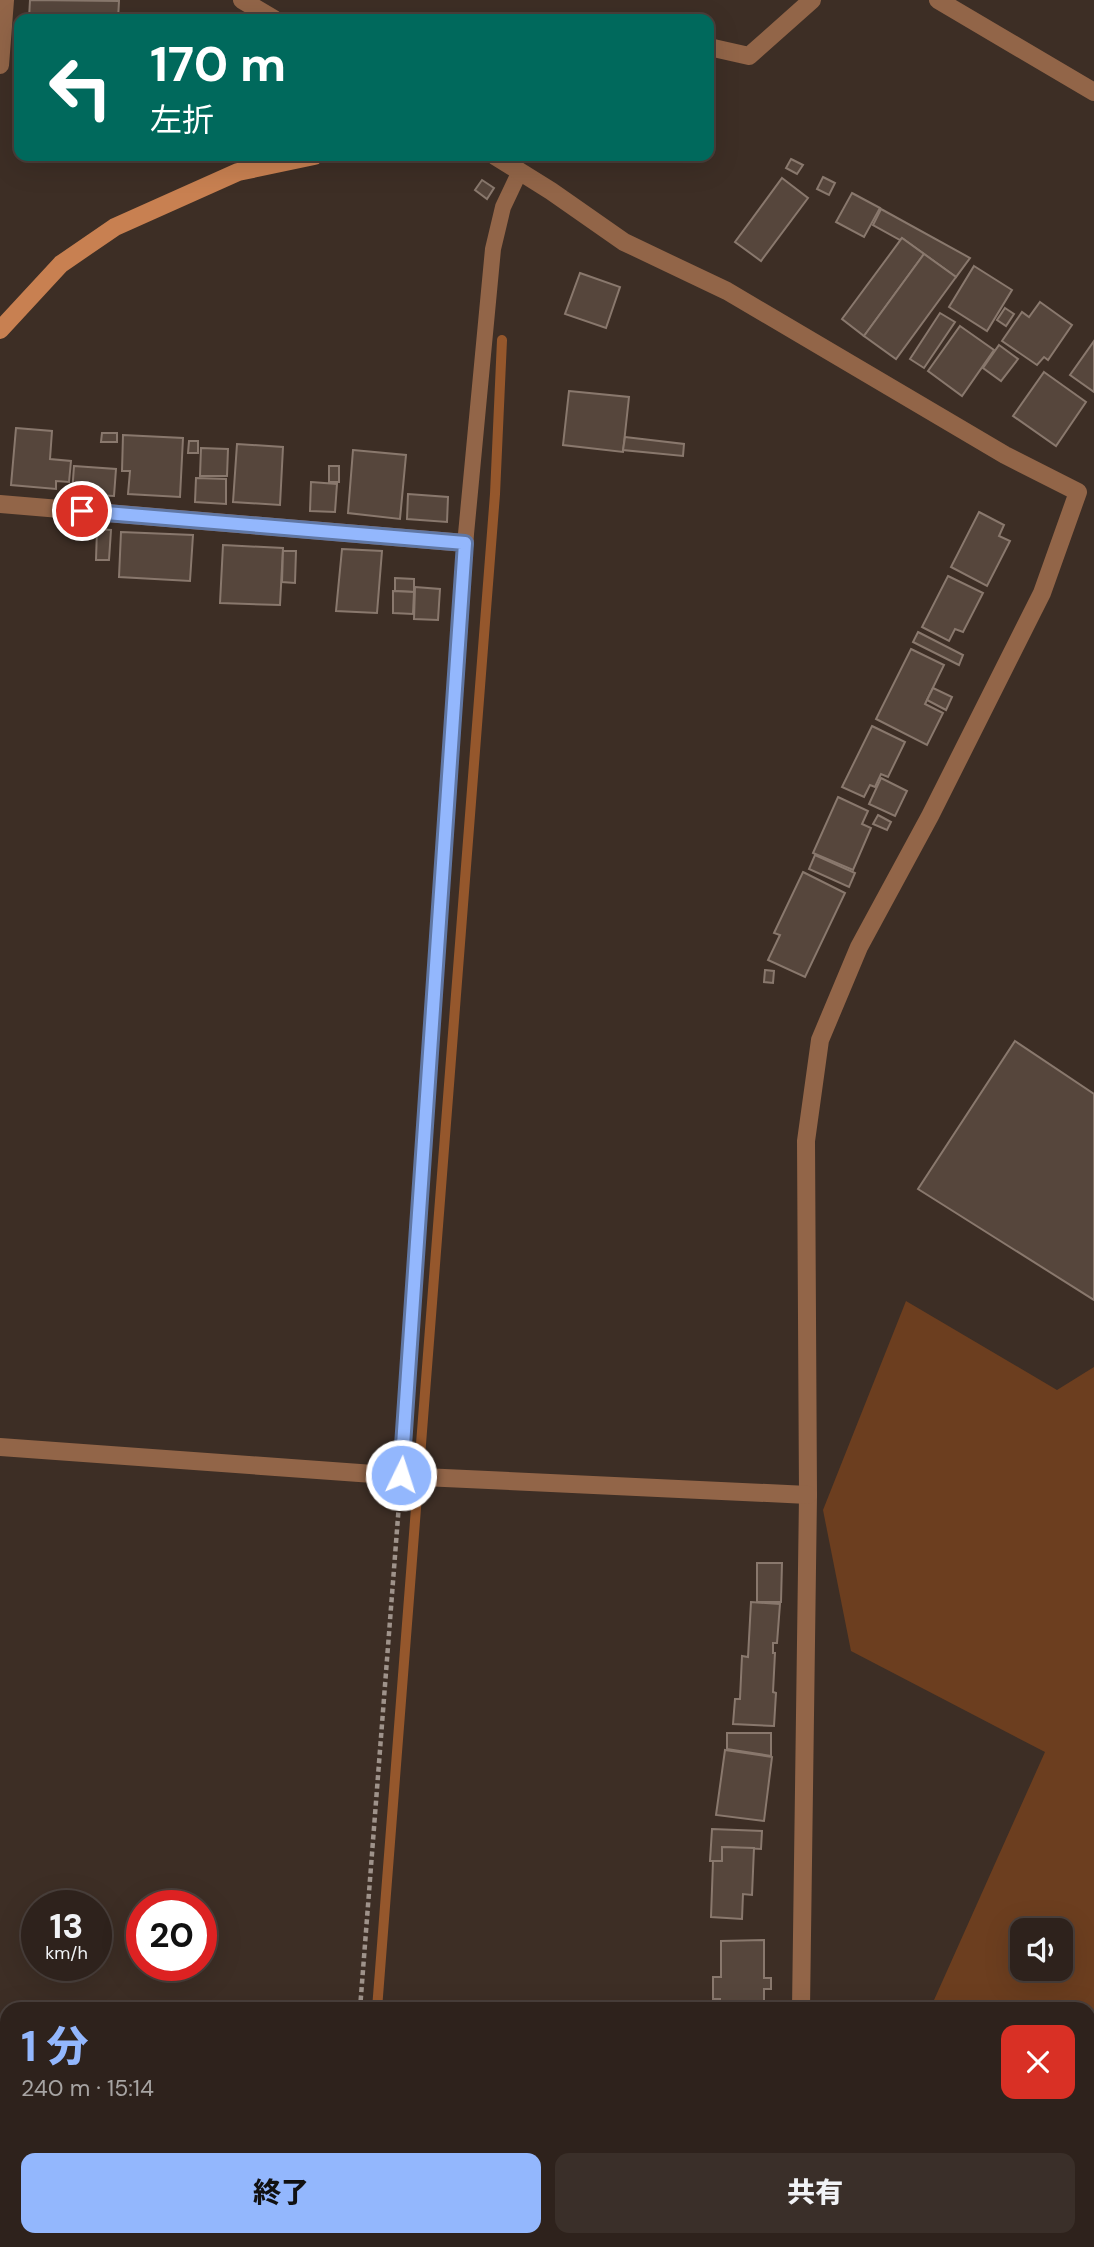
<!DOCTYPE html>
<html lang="ja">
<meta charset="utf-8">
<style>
body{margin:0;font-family:"DM Sans","Noto Sans JP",sans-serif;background:#3a2f29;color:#f1f3f6;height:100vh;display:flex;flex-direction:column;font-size:26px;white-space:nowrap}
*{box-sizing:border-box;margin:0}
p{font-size:23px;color:#a7a4a3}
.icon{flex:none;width:38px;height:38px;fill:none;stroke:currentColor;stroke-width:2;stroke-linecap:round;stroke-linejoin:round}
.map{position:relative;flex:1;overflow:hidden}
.drawer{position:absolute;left:0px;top:2002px;width:1096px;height:245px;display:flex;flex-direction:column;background:#2e221c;border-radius:21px 21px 0 0;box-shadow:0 7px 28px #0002,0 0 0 2px #493f3b}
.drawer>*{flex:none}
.top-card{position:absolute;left:14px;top:14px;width:700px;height:147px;border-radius:14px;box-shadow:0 7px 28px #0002,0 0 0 2px #493f3b;background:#00695c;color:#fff;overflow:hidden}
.buttons{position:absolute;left:1010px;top:1918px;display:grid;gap:14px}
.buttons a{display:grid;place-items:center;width:63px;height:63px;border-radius:14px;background:#2e221c;box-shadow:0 7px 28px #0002,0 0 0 2px #493f3b;font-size:35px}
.speed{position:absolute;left:21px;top:1890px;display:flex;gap:14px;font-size:35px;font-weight:700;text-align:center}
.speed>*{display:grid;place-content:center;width:91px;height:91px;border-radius:50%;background:#2e221c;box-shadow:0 7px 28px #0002,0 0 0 2px #493f3b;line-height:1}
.speed small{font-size:18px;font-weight:400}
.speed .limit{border:10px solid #d22;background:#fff;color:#111}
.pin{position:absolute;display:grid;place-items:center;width:60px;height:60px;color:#fff;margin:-30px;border:4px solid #fff;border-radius:50%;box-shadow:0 2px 7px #0007}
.me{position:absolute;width:77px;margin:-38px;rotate:4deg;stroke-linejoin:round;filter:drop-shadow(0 0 5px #0008)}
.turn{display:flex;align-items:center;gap:24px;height:147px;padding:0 21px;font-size:32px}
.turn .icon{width:91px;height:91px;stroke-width:2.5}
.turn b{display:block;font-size:49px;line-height:60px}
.round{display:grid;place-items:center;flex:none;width:74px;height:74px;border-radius:14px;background:#3a2f29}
.overview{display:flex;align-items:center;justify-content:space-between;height:119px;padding:0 21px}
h1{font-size:42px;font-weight:800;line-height:52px;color:#93b7fd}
.action{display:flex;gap:14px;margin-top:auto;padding:14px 21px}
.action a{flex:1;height:80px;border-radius:14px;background:#93b7fd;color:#111;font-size:28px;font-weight:800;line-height:80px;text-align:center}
.action a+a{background:#3a2f29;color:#f1f3f6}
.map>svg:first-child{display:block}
</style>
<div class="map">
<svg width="1094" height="2247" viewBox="0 0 1094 2247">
<rect width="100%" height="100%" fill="#3d2e25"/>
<path fill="#6c3e1f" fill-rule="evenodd" d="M906,1301L1057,1390L1094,1367V2247H978L973,2240H1088V2009H930L1045,1752L851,1651L823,1510ZM1022,1930H1060V1969H1022Z"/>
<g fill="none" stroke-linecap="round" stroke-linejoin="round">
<g stroke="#95572c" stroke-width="10">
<path d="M377,2009L495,494L502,340"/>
<path d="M359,2247V2240"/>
</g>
</g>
<g fill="#56463c" stroke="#89786d" stroke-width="2">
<path d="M30,0L119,1L118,19H29Z"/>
<path d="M791,159L803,165L797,174L786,168Z"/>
<path d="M823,177L835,183L829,195L817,189Z"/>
<path d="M782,178L808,198L761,261L735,242Z"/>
<path d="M482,180L494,188L487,199L475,190Z"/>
<path d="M852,193L880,208L864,237L836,222Z"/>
<path d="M881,209L970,258L956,277L902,238L900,240L873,225Z"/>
<path d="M902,238L924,254L864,336L842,319Z"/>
<path d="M924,254L956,277L896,359L864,336Z"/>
<path d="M974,266L1012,290L987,331L949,307Z"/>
<path d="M580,273L620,287L606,328L565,314Z"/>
<path d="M1040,302L1072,325L1048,360L1044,357L1037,365L1002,341L1022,312L1029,317Z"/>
<path d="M1005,308L1014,314L1006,326L997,320Z"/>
<path d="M940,313L955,322L924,368L910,359Z"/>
<path d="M960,326L994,350L962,396L928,371Z"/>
<path d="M1094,341V392L1070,375Z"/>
<path d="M999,345L1018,359L1001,381L983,368Z"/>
<path d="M1044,372L1086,402L1056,446L1013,416Z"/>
<path d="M569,391L629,397L623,452L563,445Z"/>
<path d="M16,428L52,431L50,459L71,461L69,482L56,481V489L11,485Z"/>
<path d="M102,433H117V442H101Z"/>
<path d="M123,435L183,438L180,497L128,494L130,471H122Z"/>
<path d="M625,437L684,444L683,456L623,450Z"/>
<path d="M189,441H198V453H188Z"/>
<path d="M237,444L283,447L280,505L233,502Z"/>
<path d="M201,448L228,449L227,476H200Z"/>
<path d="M353,450L406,455L400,519L348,513Z"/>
<path d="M74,466L116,469L114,496L72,494Z"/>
<rect x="329" y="466" width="10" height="16"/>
<path d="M196,478L226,479V504L195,502Z"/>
<path d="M311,482L337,484L335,512L310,511Z"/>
<path d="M408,494L448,497L447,522L407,519Z"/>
<path d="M979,512L1004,525L999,536L1010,541L987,586L951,567Z"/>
<path d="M97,529L111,530L109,560H96Z"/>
<path d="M121,532L193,535L190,581L119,577Z"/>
<path d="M223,545L283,548L280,605L220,603Z"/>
<path d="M342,549L382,551L377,613L336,611Z"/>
<path d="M283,551H296L295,583L282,582Z"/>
<path d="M948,576L983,593L963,632L955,629L949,641L922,627Z"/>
<path d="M395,578L414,579V592L395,591Z"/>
<path d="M415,587L440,589L438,620L414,619Z"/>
<path d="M393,591L414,592L413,614L393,613Z"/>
<path d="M918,632L963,655L959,665L913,642Z"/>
<path d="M911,649L944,665L925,704L943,713L927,745L876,719Z"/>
<path d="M933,688L952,697L946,710L927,700Z"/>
<path d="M872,726L905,742L888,777L881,774L875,787L870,785L864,797L842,787Z"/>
<path d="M881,778L907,791L895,816L869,804Z"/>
<path d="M838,797L868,811L862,824L871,828L853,870L813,853Z"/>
<path d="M878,815L891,822L887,830L873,824Z"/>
<path d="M815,855L855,873L849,887L809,869Z"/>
<path d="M803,872L845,893L805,977L768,960L780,935L774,933Z"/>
<path d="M765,970L774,971L773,983L764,982Z"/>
<path d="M1015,1041L1094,1094V1300L918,1189Z"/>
<path d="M757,1563H782L781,1602H757Z"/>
<path d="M751,1602L780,1604L777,1643H773V1653H775L773,1692L776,1693L774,1726L733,1724L735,1699H740L742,1656L748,1657Z"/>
<path d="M727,1733H771V1756L727,1749Z"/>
<path d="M725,1750L772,1757L764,1821L716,1815Z"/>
<path d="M712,1829L762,1831L761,1849L722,1847V1861H710Z"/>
<path d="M722,1847L754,1848L752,1895L743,1894L742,1919L711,1917L713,1861H722Z"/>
<path d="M764,1940V1978H771V1989H764V2009H720V1999H713V1977H721V1941Z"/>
</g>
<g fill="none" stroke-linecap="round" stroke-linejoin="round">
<g stroke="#9f938b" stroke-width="4.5" stroke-dasharray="5 3.5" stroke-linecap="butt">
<path d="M360,2009L399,1504"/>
<path d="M341,2247L342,2240"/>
</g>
<path stroke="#926548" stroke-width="16" d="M401,1476L466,534L493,249L503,207L520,171"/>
<g stroke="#926548" stroke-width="18">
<path d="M242,0L274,19"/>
<path d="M938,0L1094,92"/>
<path d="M709,47L749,56L812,0"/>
<path d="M0,65L5,0"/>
<path d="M495,156L551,191L624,242L727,291L1005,455L1078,492L1042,593L930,816L859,947L820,1040L806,1141L808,1495L801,2009"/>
<path d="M0,504L465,543"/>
<path d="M0,1447L401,1476L808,1495"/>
<path d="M797,2247L798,2240"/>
</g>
<path stroke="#c88051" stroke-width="18" d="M0,330L61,264L115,227L238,172L314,156"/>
</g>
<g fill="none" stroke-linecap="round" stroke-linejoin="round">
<defs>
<path id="route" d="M82,511L465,543L401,1475"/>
</defs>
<use href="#route" stroke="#6077a4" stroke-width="18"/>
<use href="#route" stroke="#93b7fd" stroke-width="12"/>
</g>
</svg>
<div class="buttons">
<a><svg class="icon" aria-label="sound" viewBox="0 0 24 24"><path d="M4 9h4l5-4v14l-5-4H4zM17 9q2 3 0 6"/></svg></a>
</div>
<div class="speed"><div>13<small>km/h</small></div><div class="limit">20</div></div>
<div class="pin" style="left:82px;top:511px;background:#d93025"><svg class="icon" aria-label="arrive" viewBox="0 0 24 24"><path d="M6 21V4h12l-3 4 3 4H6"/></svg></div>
<svg class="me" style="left:401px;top:1475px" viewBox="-20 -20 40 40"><circle r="17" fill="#93b7fd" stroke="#fff" stroke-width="3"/><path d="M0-11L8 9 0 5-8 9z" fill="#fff"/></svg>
<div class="top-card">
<div class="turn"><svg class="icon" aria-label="left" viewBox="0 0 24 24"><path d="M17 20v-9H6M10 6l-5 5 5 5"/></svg><div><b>170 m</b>左折</div></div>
</div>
<section class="drawer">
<div class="overview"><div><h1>1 分</h1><p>240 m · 15:14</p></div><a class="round" style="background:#d93025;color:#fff"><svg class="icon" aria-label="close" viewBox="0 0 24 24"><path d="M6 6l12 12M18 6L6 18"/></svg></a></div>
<div class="action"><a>終了</a><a>共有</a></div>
</section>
</div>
